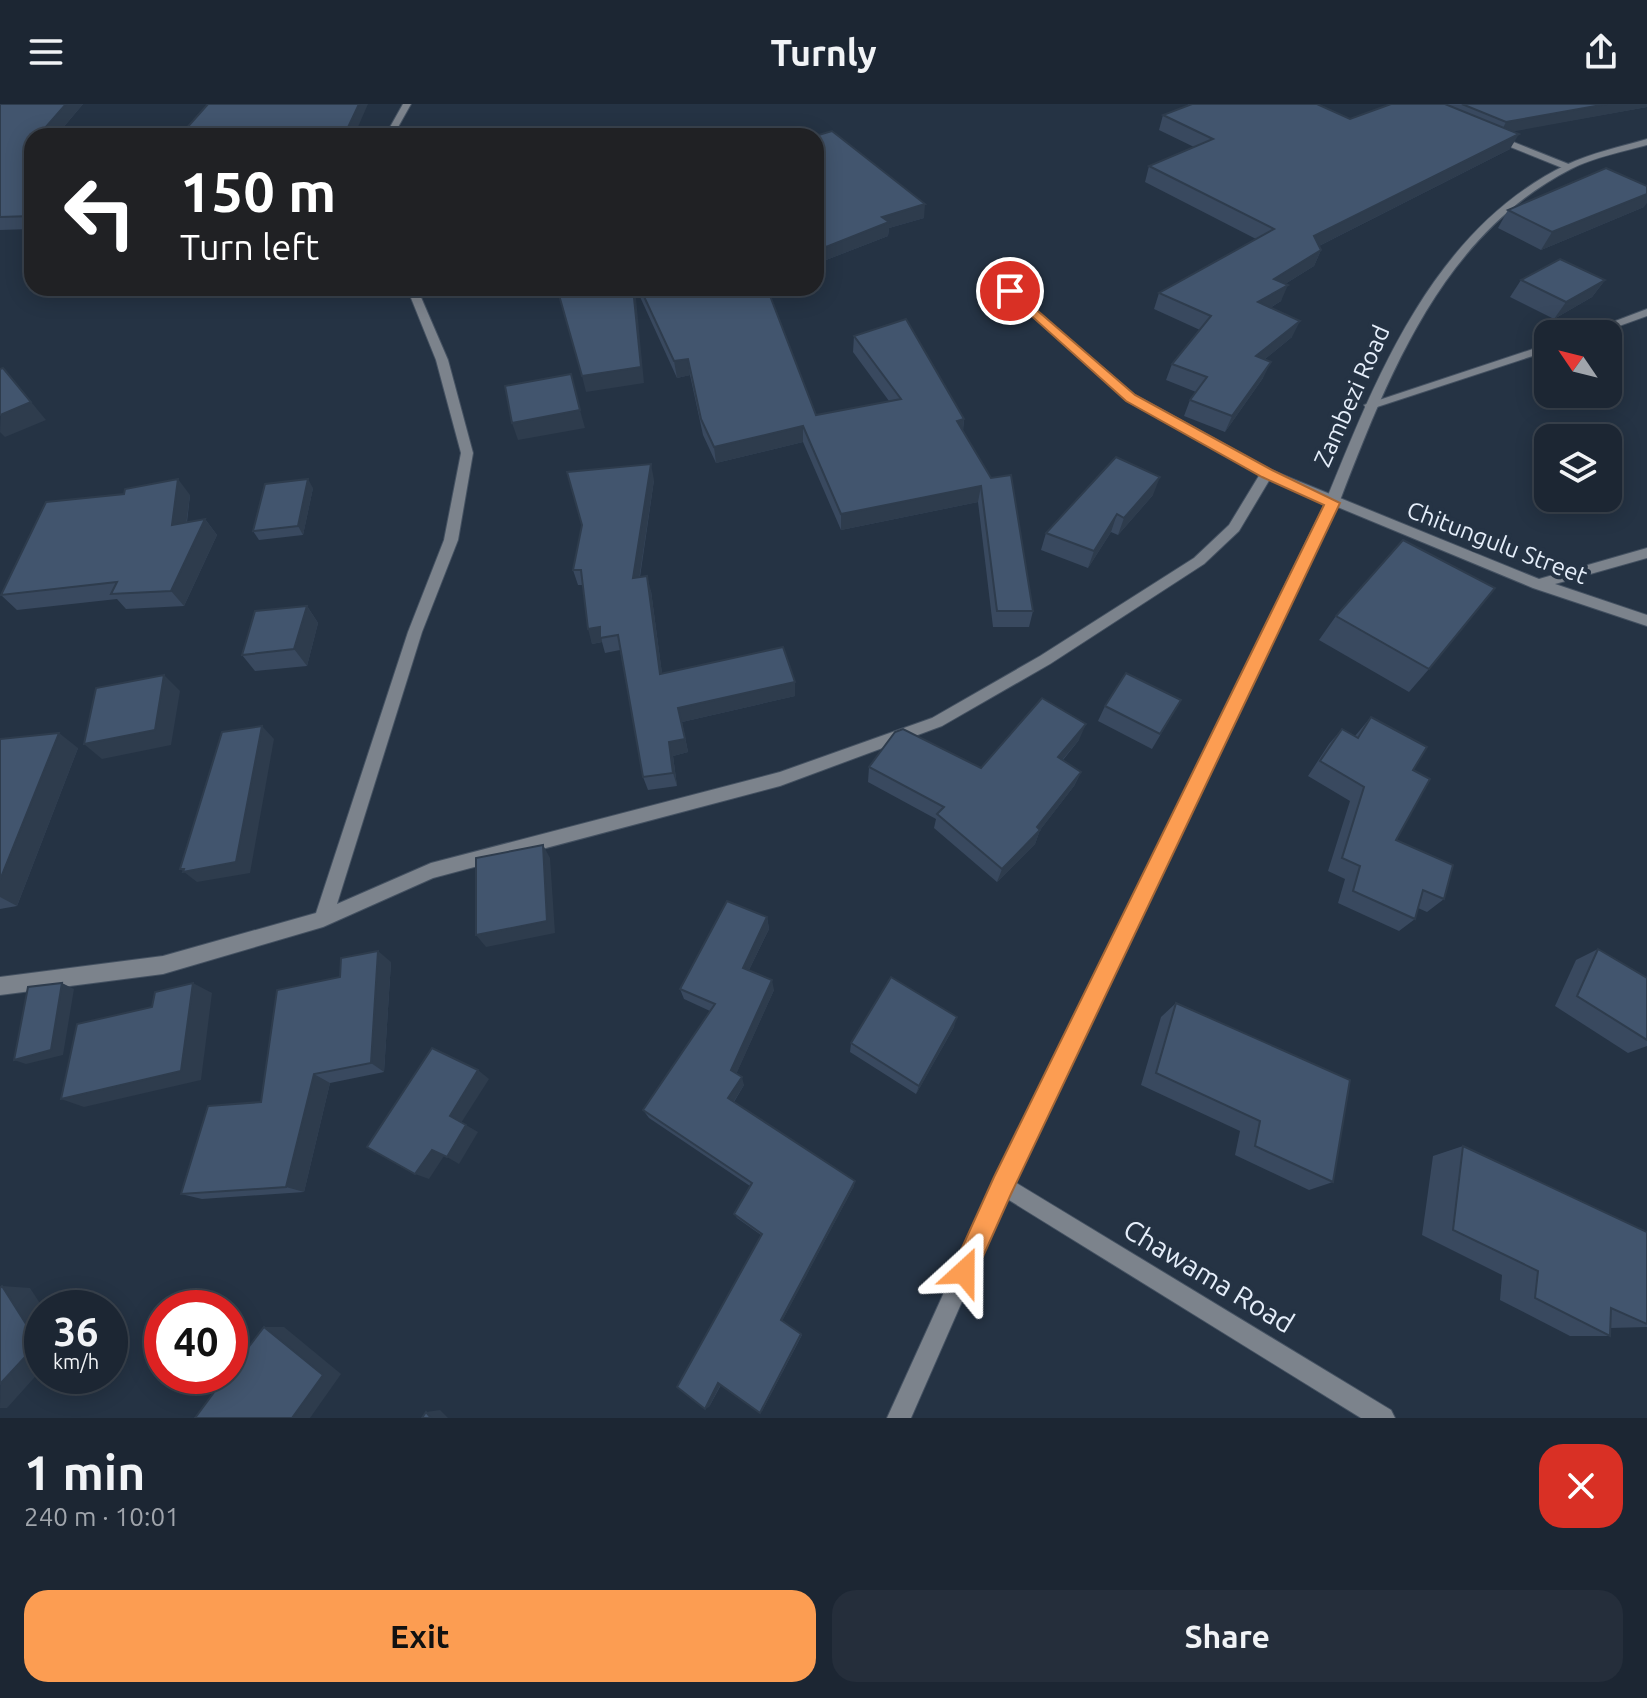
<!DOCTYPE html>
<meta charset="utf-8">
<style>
body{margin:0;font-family:Ubuntu,sans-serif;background:#252e3b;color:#f1f3f6;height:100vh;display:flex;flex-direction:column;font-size:30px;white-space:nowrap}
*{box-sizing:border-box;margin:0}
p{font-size:26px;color:#a0a5ac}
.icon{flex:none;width:44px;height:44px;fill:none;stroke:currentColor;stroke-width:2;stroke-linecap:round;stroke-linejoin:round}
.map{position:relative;height:1314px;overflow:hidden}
.side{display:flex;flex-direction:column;background:#1c2633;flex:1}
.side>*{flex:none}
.banner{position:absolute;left:24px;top:24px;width:800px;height:168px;border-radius:24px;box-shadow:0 4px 20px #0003,0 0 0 2px #3a434e;background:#202124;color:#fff;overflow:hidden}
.needle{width:52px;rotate:305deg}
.buttons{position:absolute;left:1534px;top:216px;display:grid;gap:16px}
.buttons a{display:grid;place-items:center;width:88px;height:88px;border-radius:16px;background:#1c2633;box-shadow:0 4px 20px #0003,0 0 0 2px #3a434e;font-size:40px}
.speed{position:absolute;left:24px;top:1186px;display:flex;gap:16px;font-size:40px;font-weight:700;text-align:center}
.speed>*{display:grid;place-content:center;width:104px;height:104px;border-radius:50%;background:#1c2633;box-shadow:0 4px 20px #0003,0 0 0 2px #3a434e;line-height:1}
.speed small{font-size:20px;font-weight:400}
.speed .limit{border:12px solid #d22;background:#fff;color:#111}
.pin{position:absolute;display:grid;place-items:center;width:68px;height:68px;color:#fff;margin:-34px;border:4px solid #fff;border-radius:50%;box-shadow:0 2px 8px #0007}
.me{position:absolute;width:88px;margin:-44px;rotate:24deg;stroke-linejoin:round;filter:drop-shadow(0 0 6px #0008)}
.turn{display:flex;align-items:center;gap:28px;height:168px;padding:0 24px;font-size:36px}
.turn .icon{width:104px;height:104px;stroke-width:2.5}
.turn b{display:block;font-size:56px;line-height:68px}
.round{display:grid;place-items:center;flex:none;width:84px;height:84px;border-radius:24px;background:#252e3b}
.overview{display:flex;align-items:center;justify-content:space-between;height:136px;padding:0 24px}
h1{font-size:48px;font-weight:600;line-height:60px}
.action{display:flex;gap:16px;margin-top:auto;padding:16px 24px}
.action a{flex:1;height:92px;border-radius:24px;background:#fc9d52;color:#111;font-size:32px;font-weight:600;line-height:92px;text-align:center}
.action a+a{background:#252e3b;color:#f1f3f6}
header{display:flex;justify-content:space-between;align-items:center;height:104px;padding:0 24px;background:#1c2633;font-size:36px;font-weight:600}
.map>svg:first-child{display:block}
</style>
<header><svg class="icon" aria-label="menu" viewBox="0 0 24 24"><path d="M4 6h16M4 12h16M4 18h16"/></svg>Turnly<svg class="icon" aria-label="share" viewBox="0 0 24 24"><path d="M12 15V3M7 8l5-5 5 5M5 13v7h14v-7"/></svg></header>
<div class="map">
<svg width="1647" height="1314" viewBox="0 0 1647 1314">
<rect width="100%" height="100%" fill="#253344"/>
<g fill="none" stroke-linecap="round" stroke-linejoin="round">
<defs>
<g id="minor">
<path d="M403,0H411L393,32H385Z"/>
<path d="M1496,31L1571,61L1573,63L1565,65L1493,36L1492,34Z"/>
<path d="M407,184H417L448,256L473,349L458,436L422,528L337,800L431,759L780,668L932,614L1040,552L1194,454L1229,421L1260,370L1127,297L1006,189V185L1010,184L1135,291L1271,366L1539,475L1647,444V454L1555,480L1647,511V522L1533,484L1270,375L1239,427L1204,460L1050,560L942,622L780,682L433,774L323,823L163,870L0,891V873L163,852L316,809L408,528L444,436L461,349L436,256Z"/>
<path d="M1647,205V212L1597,230H1581Z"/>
<path d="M1548,240V247L1374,304H1366L1364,301Z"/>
<path d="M1003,1071L1391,1306L1395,1314H1361L996,1088L993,1081L996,1074Z"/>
</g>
<path id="tertiary" d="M1647,35V41C1622,48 1595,53 1571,65C1442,131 1388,272 1339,399L1010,1088L911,1314H887L996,1074L1325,399C1377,271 1434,125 1566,61C1591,49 1620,43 1647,35Z"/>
</defs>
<use href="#minor" stroke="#445161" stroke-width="2"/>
<use href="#tertiary" stroke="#445161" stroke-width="2"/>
<use href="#minor" fill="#7c838c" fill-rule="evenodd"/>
<use href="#tertiary" fill="#7c838c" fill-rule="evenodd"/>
</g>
<g fill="#39495f">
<path d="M0,0H83L56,32H32V125L0,126Z"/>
<path d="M1188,0H1317L1350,15L1391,0H1647V3L1512,27L1510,45L1319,142L1321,146L1314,162L1285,180L1281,197L1270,204L1292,233L1265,255L1263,274L1225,328L1184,312L1190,296L1196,288L1166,276L1172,260L1200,226L1154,205L1159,189L1256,135L1145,78L1149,62L1194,43L1159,26L1163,11L1189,1Z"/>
<path d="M816,32L924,114L889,124L888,132L826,156L816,146Z"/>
<path d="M1644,103L1541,146L1498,124L1508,106Z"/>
<path d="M1521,176H1605L1592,193L1554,215L1510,193Z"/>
<path d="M636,184H716L719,190L816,311L889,297L853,248L854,232L964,315L963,327L1033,507L1029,523H993L978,398L841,426L803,338L716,359L703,331L690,271L677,274Z"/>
<path d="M654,376L640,473L651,487L662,570L795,592L682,618L688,648L673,652L677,682L648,686L643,673L620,546L605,549L602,538L592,540L583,481H578L573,466Z"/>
<path d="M313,384L303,431L259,436L253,427Z"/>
<path d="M190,391L187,418L205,415L217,431L184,502L126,505L117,495L17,506L1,491Z"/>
<path d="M1153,391L1118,431L1111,428L1088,464L1041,446L1046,429Z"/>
<path d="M307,502L318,519L307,562L255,567L242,551Z"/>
<path d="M1336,512L1429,565L1409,588L1319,536Z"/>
<path d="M1181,596L1152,645L1098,617L1105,602Z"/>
<path d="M1371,613L1413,666L1396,736L1444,795L1427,808L1418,804L1415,815L1399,827L1338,799L1345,775L1328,767L1350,697L1308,672L1329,640L1342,625L1355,632Z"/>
<path d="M0,635L78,644L17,802L0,805Z"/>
<path d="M1079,636L1063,656L1081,668L1074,682L1040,726L1035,740L997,778L934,724L936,715L868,678L869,663L981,664Z"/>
<path d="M767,813L769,825L749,866L774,886L736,970L744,981L734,998L854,1082L782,1217L802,1231L762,1307L721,1281L709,1303L761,1131L737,1114L734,1110L750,1082L649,1014L643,1006L710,907L684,895L680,885Z"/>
<path d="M1598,845L1647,874V942L1628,949L1555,902L1576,856Z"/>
<path d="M391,858L384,968L330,979L304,1088L202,1095L181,1090L261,998L340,873Z"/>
<path d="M1176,899L1333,1078L1309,1086L1235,1051L1240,1027L1141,981L1161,913Z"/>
<path d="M954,923L916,990L850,948L851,939Z"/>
<path d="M1463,1042L1647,1128V1223L1611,1224L1610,1232H1570L1500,1196L1502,1171L1422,1131L1433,1052Z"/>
</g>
<g fill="#2e3c4d">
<path d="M66,0H83L56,32H38Z"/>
<path d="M359,0H368L354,32H344Z"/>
<path d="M1607,0H1647V3L1500,30L1506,18Z"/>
<path d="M1519,30L1510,45L1307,148L1314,132Z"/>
<path d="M1647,90V99L1644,103L1541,146L1552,128Z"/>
<path d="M925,100L924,114L889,124L888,132L826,156V143L882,113Z"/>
<path d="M1321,146L1314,162L1267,191L1274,175Z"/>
<path d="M1605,176L1592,193L1554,215L1566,198Z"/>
<path d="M1288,181L1281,197L1252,215L1258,198Z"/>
<path d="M633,184H635L644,279L586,288L582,272Z"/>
<path d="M1300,217L1292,233L1249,268L1256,252Z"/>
<path d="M688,255L690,271L677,274L674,257Z"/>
<path d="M1271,258L1263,274L1225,328L1232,312Z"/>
<path d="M3,264L46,316L5,333L0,328Z"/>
<path d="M580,306L585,324L518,336L512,319Z"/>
<path d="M964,315L962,332L957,317Z"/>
<path d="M803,322V338L716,359L714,343Z"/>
<path d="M651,360L654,376L637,489L633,474Z"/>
<path d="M1160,373L1153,391L1118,431L1124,414Z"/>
<path d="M178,375L190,391L184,436L172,421Z"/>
<path d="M308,375L313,384L303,431L298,422Z"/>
<path d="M981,382L978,398L841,426V410Z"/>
<path d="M1117,410L1111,428L1088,464L1094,447Z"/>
<path d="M205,415L217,431L184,502L171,487Z"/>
<path d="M647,472L651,487L664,584L660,570Z"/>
<path d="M307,502L318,519L307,562L294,545Z"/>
<path d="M600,523L602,538L592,540L588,525Z"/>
<path d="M164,571L180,587L171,641L102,655L84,640Z"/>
<path d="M795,578V592L682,618L688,648L673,652L677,682L673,669L669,638L678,604Z"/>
<path d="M1086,620L1079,636L1052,668L1058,653Z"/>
<path d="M262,622L274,635L250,769L197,778L180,765Z"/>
<path d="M59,629L78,644L17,802L0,793V776Z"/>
<path d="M1081,668L1074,682L1037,730L1040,726L1035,740L997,778L1002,765Z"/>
<path d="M543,741L550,754L555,829L486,843L476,831Z"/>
<path d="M767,813L769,825L745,874L743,864Z"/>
<path d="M378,847L391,858L384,968L371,959Z"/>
<path d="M772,876L774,886L734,975L731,966Z"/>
<path d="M62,879L74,885L63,951L26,960L14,956Z"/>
<path d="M193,879L212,889L201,976L84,1003L61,995Z"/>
<path d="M957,913L954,923L916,990L919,982Z"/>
<path d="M478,966L489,975L461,1019L450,1012Z"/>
<path d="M314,970L330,979L304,1088L286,1083Z"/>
<path d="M742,973L744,981L731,1002L728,994Z"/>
<path d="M466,1021L478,1028L459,1060L447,1053Z"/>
<path d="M432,1046L444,1052L429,1075L415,1070Z"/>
<path d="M855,1077L854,1082L782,1217L781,1216Z"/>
<path d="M2,1182L30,1184L43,1204L42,1265L7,1304H0Z"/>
<path d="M264,1223H284L341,1270L310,1314H292Z"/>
<path d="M722,1278L709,1303L705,1305L718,1279Z"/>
<path d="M440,1306L448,1314H431L426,1308Z"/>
</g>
<g fill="#42556e" stroke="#2e3c4d" stroke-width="2">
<path d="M0,0H66L38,32H32V112L0,113Z"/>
<path d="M208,0H359L344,32H87L184,27Z"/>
<path d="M1192,0H1317L1350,15L1391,0H1445L1519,30L1314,132L1321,146L1274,175L1288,181L1258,198L1300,217L1256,252L1271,258L1232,312L1190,296L1207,273L1172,260L1211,212L1159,189L1274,125L1149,62L1213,35L1163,11Z"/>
<path d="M1462,0H1607L1506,18Z"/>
<path d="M832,27L925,100L882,113L889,118L826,143L816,133L815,32Z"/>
<path d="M1606,64L1647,82V90L1552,128L1508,106Z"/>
<path d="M1560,155L1605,176L1566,198L1521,176Z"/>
<path d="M557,184H633L641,263L582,272Z"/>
<path d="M640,184H716L719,190L758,184H767L816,311L901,295L854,232L906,215L964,315L957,317L991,374L1011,371L1033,507H997L981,382L841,410L803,322L714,343L701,315L688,255L674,257Z"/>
<path d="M3,264L31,298L0,311V265Z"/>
<path d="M571,270L580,306L512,319L505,282Z"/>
<path d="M1116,353L1160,373L1124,414L1117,410L1094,447L1046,429Z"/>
<path d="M651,360L633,474L647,472L660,570L783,543L795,578L678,604L685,635L669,638L673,669L643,673L618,531L600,534V523L588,525L581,466H573L582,421L567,368Z"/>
<path d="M178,375L172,421L205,415L171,487L111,490L117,478L1,491L46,398L124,390L125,385Z"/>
<path d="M308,375L298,422L253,427L265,380Z"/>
<path d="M1403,436L1495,484L1429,565L1336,512Z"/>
<path d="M307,502L294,545L242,551L255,507Z"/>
<path d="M1126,569L1181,596L1160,630L1105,602Z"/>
<path d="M164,571L155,626L84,640L96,584Z"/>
<path d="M1042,594L1086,620L1058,653L1081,668L1037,723L1040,726L1002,765L937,710L944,703L869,663L895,628L903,625L981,664Z"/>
<path d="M1371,613L1427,643L1413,666L1430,675L1396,736L1453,761L1444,795L1423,786L1415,815L1353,787L1360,762L1342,754L1364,683L1320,657L1342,625L1358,634Z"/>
<path d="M262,622L236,758L183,768L184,765H180L222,628Z"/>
<path d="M59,629L0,776V635Z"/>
<path d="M543,741L547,817L476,831V754Z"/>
<path d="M727,797L767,813L743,864L772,876L731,966L742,973L728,994L855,1077L781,1216L801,1230L760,1309L718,1279L705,1305L677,1283L762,1130L734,1110L752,1079L643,1006L715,900L680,885Z"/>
<path d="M1598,845L1647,874V936L1577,892Z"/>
<path d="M378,847L371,959L314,970L286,1083L181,1090L208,1002L261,998L277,886L340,873L341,854Z"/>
<path d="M891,873L957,913L919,982L851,939Z"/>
<path d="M62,879L51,946L14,956L28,883Z"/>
<path d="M193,879L181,967L61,995L77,920L152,903L155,888Z"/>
<path d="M1176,899L1350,976L1333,1078L1255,1042L1260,1017L1156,969Z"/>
<path d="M432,944L478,966L450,1012L466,1021L447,1053L432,1046L415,1070L367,1043Z"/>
<path d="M1463,1042L1647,1128V1220L1611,1204L1610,1232L1535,1194L1538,1167L1453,1126Z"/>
<path d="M2,1182L38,1239L0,1280V1184Z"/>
<path d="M264,1223L323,1271L292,1314H195L226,1272H230V1267Z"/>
<path d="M426,1308L431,1314H422Z"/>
</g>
<path fill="#fc9d52" stroke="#a46635" stroke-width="2" d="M1010,183L1135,291L1272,366L1340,399L1011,1090L972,1177L964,1181L955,1177L951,1168L994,1073L1324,401L1262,373L1126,297L1006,189L1004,187Z"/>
<g text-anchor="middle" stroke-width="8" stroke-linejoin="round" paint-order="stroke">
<g font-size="24" fill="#e5eefa" stroke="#253344">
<text transform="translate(1352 292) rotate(-66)" y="8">Zambezi Road</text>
<text transform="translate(1497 439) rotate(21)" y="8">Chitungulu Street</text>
</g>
<g font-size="28" fill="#e5eefa" stroke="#253344">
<text transform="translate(1209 1172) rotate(31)" y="10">Chawama Road</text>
</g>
</g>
</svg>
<div class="buttons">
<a><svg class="needle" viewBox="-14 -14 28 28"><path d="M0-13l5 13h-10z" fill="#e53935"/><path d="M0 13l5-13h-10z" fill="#a0a5ac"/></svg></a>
<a><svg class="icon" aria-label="layers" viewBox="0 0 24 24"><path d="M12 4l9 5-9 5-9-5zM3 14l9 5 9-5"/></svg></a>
</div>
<div class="speed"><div>36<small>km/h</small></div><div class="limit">40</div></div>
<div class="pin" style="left:1010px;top:187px;background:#d93025"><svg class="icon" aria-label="arrive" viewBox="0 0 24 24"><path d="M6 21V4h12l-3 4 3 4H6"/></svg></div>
<svg class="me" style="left:964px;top:1168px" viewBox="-20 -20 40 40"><path d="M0-17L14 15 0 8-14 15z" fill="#fc9d52" stroke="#fff" stroke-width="4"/></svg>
<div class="banner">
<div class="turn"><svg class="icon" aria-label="left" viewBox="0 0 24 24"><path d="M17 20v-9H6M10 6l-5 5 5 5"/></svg><div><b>150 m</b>Turn left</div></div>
</div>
</div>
<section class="side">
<div class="overview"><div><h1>1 min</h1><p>240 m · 10:01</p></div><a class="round" style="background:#d93025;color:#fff"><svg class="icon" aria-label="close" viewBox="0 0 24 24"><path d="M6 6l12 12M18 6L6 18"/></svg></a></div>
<div class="action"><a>Exit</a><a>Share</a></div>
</section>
